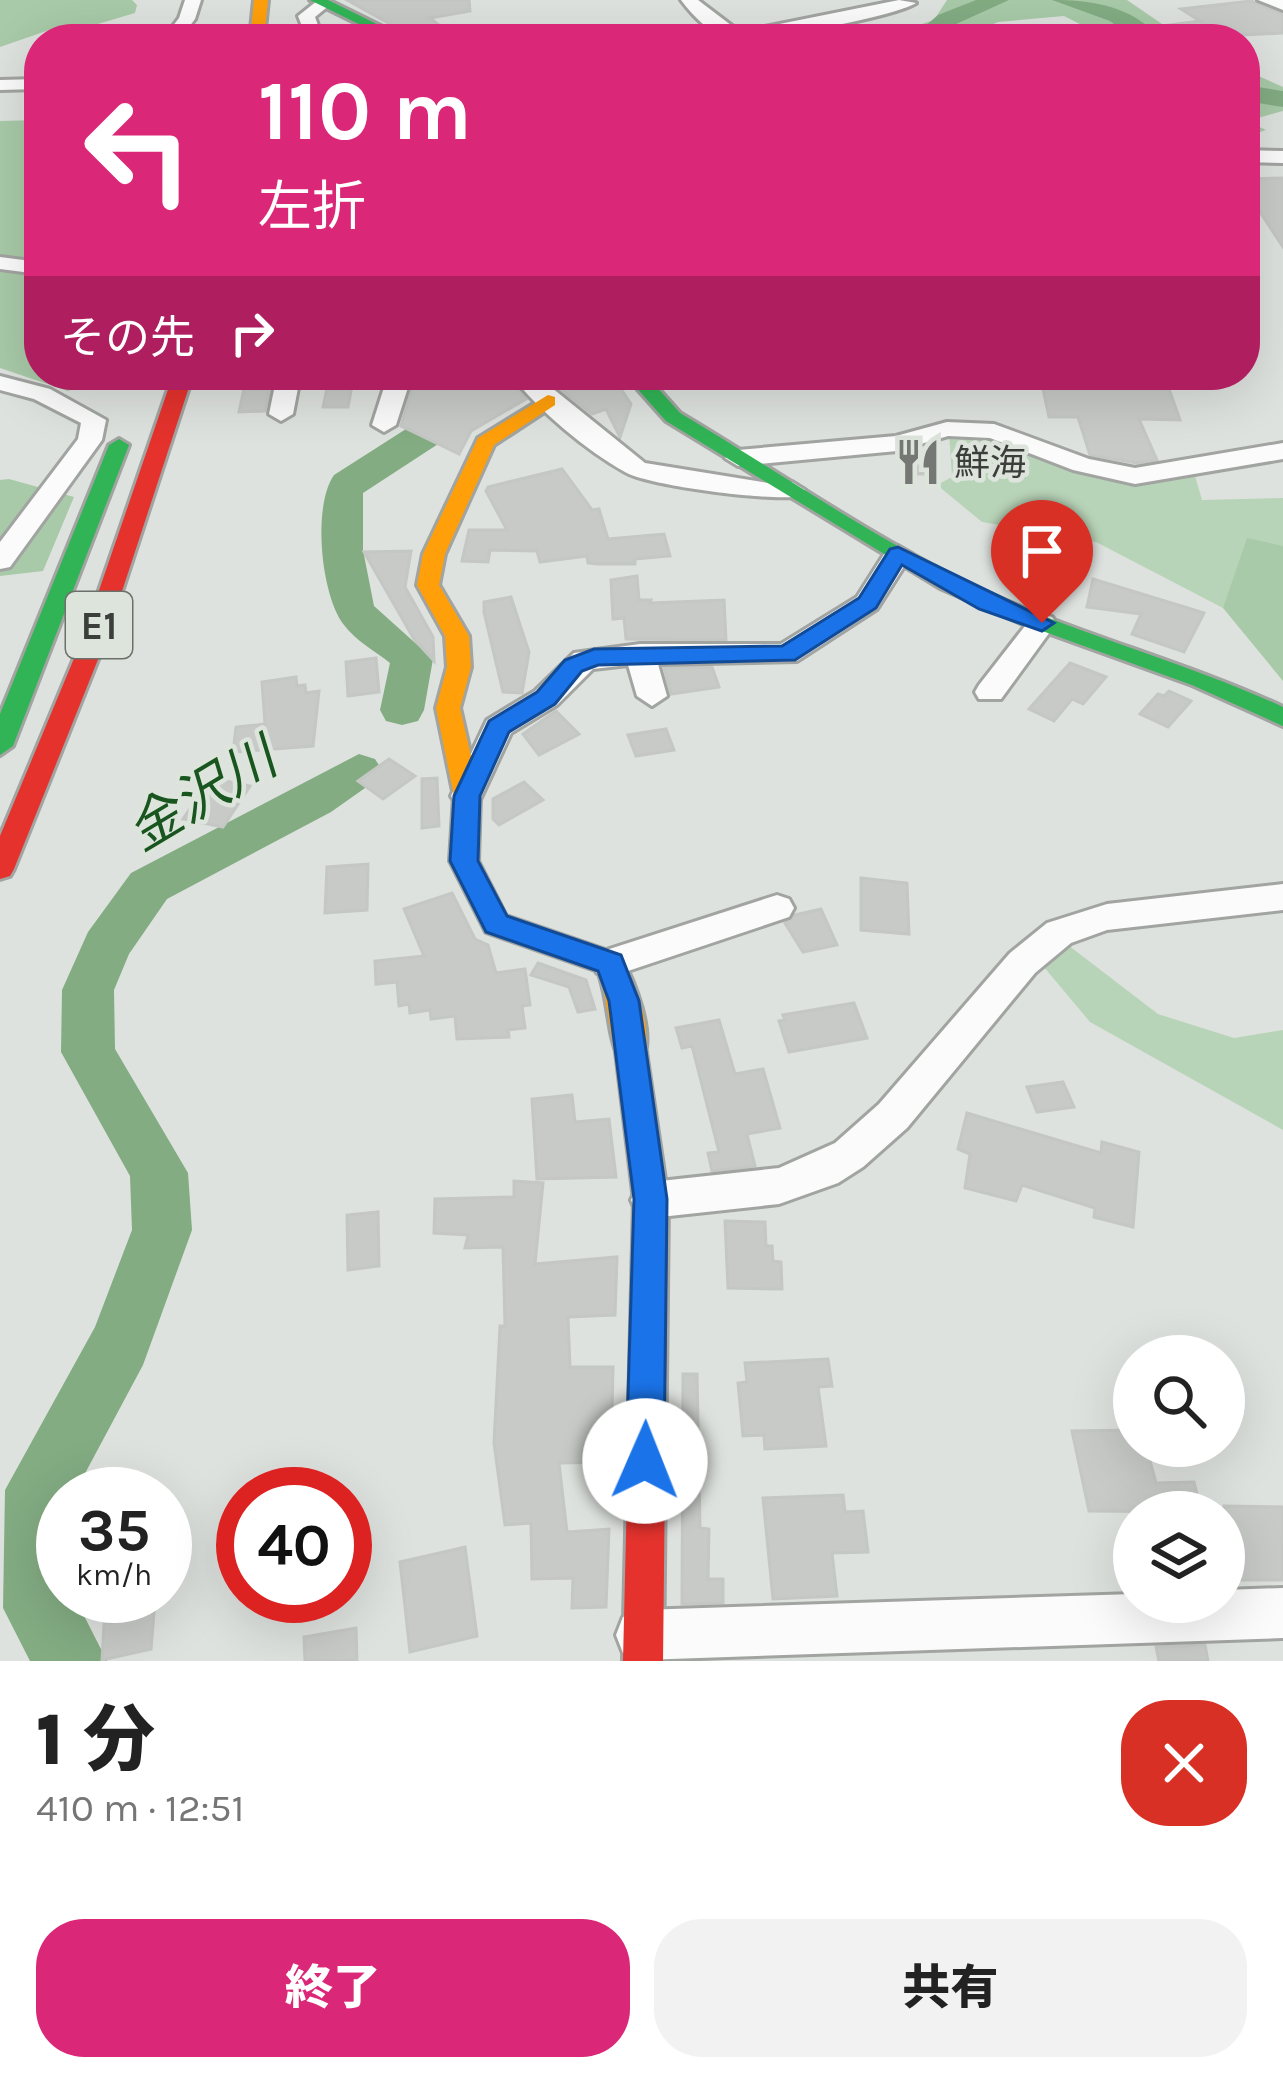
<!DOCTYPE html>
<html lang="ja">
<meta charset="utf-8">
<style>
body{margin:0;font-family:Karla,"Noto Sans JP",sans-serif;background:#f2f2f2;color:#222;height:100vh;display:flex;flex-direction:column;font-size:45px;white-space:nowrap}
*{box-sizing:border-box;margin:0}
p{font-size:39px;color:#767676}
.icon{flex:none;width:66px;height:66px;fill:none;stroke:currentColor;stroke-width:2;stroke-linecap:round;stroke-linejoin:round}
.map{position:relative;height:1661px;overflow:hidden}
.details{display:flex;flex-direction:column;background:#fff;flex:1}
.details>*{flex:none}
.banner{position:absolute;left:24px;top:24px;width:1236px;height:366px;border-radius:48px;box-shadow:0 12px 48px #0002;background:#db2777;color:#fff;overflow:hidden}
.fabs{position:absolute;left:1113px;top:1335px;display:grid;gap:24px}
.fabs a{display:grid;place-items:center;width:132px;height:132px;border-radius:50%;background:#fff;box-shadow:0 12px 48px #0002;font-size:60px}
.speed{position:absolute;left:36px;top:1467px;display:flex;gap:24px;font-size:60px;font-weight:700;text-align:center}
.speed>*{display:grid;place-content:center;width:156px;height:156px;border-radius:50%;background:#fff;box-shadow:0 12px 48px #0002;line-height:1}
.speed small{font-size:30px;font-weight:400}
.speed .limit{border:18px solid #d22;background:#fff;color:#111}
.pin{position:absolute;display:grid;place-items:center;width:102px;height:102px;color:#fff;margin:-123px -51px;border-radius:50% 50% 50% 0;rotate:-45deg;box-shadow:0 0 12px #0007}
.pin .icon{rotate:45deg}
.me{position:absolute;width:132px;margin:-66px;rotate:1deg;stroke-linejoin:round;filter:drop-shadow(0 0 9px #0008)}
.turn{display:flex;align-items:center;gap:42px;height:252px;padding:0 36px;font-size:54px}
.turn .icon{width:156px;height:156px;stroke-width:2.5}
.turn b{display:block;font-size:84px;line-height:102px}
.then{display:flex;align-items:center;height:114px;padding:0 36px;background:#0003;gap:24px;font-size:45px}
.round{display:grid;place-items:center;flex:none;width:126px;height:126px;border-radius:48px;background:#f2f2f2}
.head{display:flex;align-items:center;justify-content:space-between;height:204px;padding:0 36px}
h1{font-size:72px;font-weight:800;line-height:90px}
.action{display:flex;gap:24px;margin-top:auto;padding:24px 36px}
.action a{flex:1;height:138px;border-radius:48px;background:#db2777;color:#fff;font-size:48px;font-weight:800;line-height:138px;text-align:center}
.action a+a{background:#f2f2f2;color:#222}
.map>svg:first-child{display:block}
</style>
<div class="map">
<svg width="1283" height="1661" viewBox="0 0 1283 1661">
<rect width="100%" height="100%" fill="#dee2de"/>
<g fill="#b8d4b8">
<path d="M949,432L991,434L1132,481L1194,472L1202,500L1283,498V548L1258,546L1223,608L1096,542L982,522L937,485L952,477Z"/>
<path d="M1068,945L1158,1014L1234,1038L1283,1030V1130L1090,1022L1038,960Z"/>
</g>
<g fill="#a8caa8">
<path d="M0,0H132L137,5L135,13L81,29L58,27L0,47Z"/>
<path d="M947,0H1127L1184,39H1109L1064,16L998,22L960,39H878L934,20Z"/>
<path d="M1245,70L1283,87V111L1247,121L1266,130L1248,136Z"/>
<path d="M39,120V375H109L68,391L0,368V121Z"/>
<path d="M9,479L74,497L43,571L0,576V480Z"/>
<path d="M1247,538L1283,546V681L1223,608Z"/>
</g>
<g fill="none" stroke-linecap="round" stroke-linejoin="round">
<g fill="#83ac83" fill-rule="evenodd">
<path d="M976,0H1009L954,25L937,39H910L938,15Z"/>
<path d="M1052,0C1094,0 1132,6 1161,39H1134L1110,21Z"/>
<path d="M1245,85L1283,91V107L1245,101Z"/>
<path d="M444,375H478L481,403L455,433L363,493V550L374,606L433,659L424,710L418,721L402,725L386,721L380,710L390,663C375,651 356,641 344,625C321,596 312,506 334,475L442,406L448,393Z"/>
<path d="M359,754L375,759L382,770L375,781L331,812L167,899L129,954L114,990L115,1049L188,1173L192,1230L143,1365L74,1494H63V1596H74L107,1661H30L3,1608L5,1490L95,1327L132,1230L130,1176L61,1052L62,990L88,932L131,873Z"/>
</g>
</g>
<g fill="#c7cac7" stroke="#c4c7c4" stroke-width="3">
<path d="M347,0H469L470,11L430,18L456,39H417Z"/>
<path d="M1251,1L1283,14V33L1163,39L1162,26L1200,21L1181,9Z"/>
<path d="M1283,178V247L1245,189V179Z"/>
<path d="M247,375H279L271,384L265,411L239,412Z"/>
<path d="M330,375H354L348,407H323Z"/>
<path d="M416,375H507L526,399L471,431L459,454L401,426Z"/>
<path d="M543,375H589L591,383L615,380L631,404L620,437L606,409L592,414Z"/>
<path d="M1040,375H1164L1180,420L1139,419L1157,460L1137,463L1090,455L1078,417H1049Z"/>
<path d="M928,450L937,474H908L901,455Z"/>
<path d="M562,469L592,510L599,509L608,539L664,534L670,556L635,559V564H597L588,563L587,556L540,562L537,551L490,550L488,562L462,561L469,530H507L486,491L488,487Z"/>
<path d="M411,551L405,587L433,637L434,661L414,639L364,552Z"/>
<path d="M637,576L639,600H651L650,603L724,600L726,640L626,639L624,618L613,619L611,580Z"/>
<path d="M1093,579L1204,613L1184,652L1132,634L1141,614L1087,607Z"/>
<path d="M511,597L529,652L522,693L503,692L484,612V602Z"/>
<path d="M376,658L379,692L348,696L346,662Z"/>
<path d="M1070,663L1106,677L1083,704L1072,699L1054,721L1029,709Z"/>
<path d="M712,667L719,687L671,694L664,668Z"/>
<path d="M296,677L297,686L305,685L306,693L319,691L313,746L233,752L236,727L265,724L262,682Z"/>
<path d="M1169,691L1191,701L1168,727L1140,714L1158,694L1164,696Z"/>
<path d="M556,711L579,734L539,755L523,734Z"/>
<path d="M666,729L674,750L636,756L628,735Z"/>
<path d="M389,759L415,776L383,799L358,781Z"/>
<path d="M211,778L250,786L223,827L183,819Z"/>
<path d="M437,778L439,826L422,828V779Z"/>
<path d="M524,782L543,800L499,825L493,819V799Z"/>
<path d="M368,864L367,910L325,913L327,867Z"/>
<path d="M861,878L907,883L909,934L861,930Z"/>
<path d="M452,893L475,939L488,945L496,973L525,969L530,1005L522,1006L525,1028L508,1030L509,1037L457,1039L455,1016L431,1019L430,1010L410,1013L409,1004L399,1006L397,982L376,984L375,961L424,956L404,909Z"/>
<path d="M821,909L837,945L803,952L785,923L795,915Z"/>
<path d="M538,963L586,980L595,1009L578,1012L569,987L531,975Z"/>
<path d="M854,1003L867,1038L789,1052L779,1021L785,1020L783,1015Z"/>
<path d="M719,1020L735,1074L763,1069L780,1128L747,1134L755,1166L712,1171L708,1153L719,1152L692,1046L682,1048L676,1028Z"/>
<path d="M1063,1082L1074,1107L1037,1112L1027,1087Z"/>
<path d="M572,1095L575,1122L609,1119L616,1177L537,1179L532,1099Z"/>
<path d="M967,1113L1101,1153L1102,1142L1139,1152L1133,1227L1094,1217L1095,1208L1022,1185L1016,1201L965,1188L970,1154L958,1149Z"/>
<path d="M514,1181L543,1183L535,1264L617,1257L615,1315L568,1317L570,1367H613L611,1462L559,1463L567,1532L609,1529L606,1607L572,1608L573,1578L532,1579L531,1523L505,1525L494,1443L500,1326H505L503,1247L465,1248L468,1235L434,1233L435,1199L514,1197Z"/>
<path d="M378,1212L379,1266L348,1270L347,1215Z"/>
<path d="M725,1221L765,1222L766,1246H772L773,1261L781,1262L782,1289L728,1288Z"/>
<path d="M828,1359L832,1386L818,1387L826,1446L765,1449L764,1435L743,1436L738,1383L747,1382L745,1363Z"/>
<path d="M683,1374H697L700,1528L709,1529L708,1579H723V1603L682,1604Z"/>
<path d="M1134,1430V1446H1146L1156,1483L1194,1482L1202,1512L1089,1511L1072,1431Z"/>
<path d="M843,1495L845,1512L863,1511L868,1552L832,1553L837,1596L773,1599L763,1498Z"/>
<path d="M1224,1506L1283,1507V1580H1232L1224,1547Z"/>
<path d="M465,1547L477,1636L410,1652L400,1562Z"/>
<path d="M154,1612L151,1649L102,1660L104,1624Z"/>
<path d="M356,1628L357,1661H305L304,1637Z"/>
<path d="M1205,1645L1208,1661H1159L1156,1647Z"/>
</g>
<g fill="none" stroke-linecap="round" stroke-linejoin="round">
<defs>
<g id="street">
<path d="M185,0H201L195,19L180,39H163L179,18Z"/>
<path d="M681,0H698L740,32L899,0L916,3C896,16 758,43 732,39C712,36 693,16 681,0Z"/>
<path d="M1258,0H1283V10Z"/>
<path d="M317,1L331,4L315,17L323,39H307L298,16Z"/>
<path d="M39,79V89L0,90V80Z"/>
<path d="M1245,150L1283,151V163L1245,162Z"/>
<path d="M0,257L39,262V274L0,269Z"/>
<path d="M285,375H311L298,388L293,414L281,421L269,414L275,385Z"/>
<path d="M388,375H412L396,425L384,432L372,425Z"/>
<path d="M511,375H536L645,463L774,484L792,482L805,490L801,496C775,502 649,486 625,472C586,450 539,411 511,375Z"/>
<path d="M0,376L50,389L106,420L102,440L10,567L0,569V542L78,439L81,423L34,399L0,390Z"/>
<path d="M947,422L994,424L1089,459L1135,468L1283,443V459L1135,484L1073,470L990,438L948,436L897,451L738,466L725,458L738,450L896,436Z"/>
<path d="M898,546L912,554L877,609L797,661L658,664L667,696L652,706L637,696L628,665L593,669L557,705L511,733L478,804H456L451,796L487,720L535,691L574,653L640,644H781L857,597L888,548Z"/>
<path d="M1042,614L1052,617L1056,623L1052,629L1001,699H979L975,692L979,685L1032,617Z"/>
<path d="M1283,884V910L1107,930L1071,943L1035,973L907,1128L863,1167L838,1183L779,1204L651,1218L637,1213L631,1200L637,1187L651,1182L779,1168L835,1143L879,1104L1010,953L1047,923L1107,904Z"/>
<path d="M777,895L789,899L794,908L789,917L610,977L597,973L592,963L597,953Z"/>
<path d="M1283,1588V1638L641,1660L623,1653L616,1635L623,1617L641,1610L1134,1594V1602H1224V1590Z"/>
</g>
<g id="fast">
<path d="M310,0H328L407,39H389Z"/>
<path d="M625,375H646L680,413C769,466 865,532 957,578C1062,631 1177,658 1283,707V726L1192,685L1023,624L940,588L666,421Z"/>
<path d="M119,439L129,445L13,746L0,755V714L109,445Z"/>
</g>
<g id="slow">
<path d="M254,0H268L264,39H250Z"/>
<path d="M548,395L555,397V405L494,445L445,554L439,585L469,636L471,667L460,708L480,796L478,861L506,916L620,955C634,981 656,1033 642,1061L631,1065L620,1061C607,1034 609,999 598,971L486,932L450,861L454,796L436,708L447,667L445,636L417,585L423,554L478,438Z"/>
</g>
<g id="jam">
<path d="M173,375H193L107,637L14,869L10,876L0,879V836L83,637Z"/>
<path d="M631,1039L642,1043L646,1052L668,1200L663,1661H623L634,1200L616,1052L620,1043Z"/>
</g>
</defs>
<use href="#street" stroke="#a1a4a1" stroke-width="6"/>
<use href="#fast" stroke="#a1a4a1" stroke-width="6"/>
<use href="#slow" stroke="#a1a4a1" stroke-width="6"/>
<use href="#jam" stroke="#a1a4a1" stroke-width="6"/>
<use href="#street" fill="#fafbfa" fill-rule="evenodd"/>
<use href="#fast" fill="#30b455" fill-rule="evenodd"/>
<use href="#slow" fill="#ff9f0a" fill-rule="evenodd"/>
<use href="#jam" fill="#e5322d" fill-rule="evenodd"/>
</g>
<path fill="#1a73e8" stroke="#114b97" stroke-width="3" d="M898,547L1054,623L1042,631L979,609L902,565L876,608L795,660L598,665L582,671L555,704L509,732L480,796L478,861L507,916L621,955L639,1001L667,1199L664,1461L658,1474L645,1480L632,1474L626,1461L634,1199L609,1001L598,971L486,932L450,861L454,796L489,721L537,692L565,660L594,649L782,646L859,598L890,549Z"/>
<defs>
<symbol id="restaurant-bare" viewBox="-9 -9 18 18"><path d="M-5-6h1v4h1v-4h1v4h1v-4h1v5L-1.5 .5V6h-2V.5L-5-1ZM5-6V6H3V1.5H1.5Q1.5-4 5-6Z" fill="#747774" stroke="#dde4dc" stroke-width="2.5" paint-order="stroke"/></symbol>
</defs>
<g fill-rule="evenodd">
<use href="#restaurant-bare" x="885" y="429" width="66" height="66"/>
</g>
<g text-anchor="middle" stroke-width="9" stroke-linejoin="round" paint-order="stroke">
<g font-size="36" fill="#3b3e3b" stroke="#dde4dc" text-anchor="start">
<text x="954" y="475">鮮海</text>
</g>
<rect fill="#dde4dc" stroke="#6c706b" stroke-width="3" x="66" y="592" width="66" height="66" rx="9"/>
<g font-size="39" font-weight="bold" fill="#3b3e3b">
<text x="99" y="639">E1</text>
</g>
<g font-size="54" font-style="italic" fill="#19551e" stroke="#dde4dc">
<text transform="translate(201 794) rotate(-31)" y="19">金沢川</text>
</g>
</g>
</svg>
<div class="fabs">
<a><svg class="icon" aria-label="search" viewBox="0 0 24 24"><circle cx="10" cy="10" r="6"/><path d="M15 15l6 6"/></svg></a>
<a><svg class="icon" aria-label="layers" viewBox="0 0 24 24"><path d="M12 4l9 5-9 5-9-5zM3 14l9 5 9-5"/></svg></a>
</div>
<div class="speed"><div>35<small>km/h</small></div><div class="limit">40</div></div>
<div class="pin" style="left:1042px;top:623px;background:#d93025"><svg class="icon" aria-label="arrive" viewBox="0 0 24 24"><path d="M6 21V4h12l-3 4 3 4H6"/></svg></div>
<svg class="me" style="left:645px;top:1461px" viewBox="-20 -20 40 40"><circle r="19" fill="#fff"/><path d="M0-13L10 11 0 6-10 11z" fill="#1a73e8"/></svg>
<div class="banner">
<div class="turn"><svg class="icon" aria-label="left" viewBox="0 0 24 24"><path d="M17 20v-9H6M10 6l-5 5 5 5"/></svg><div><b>110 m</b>左折</div></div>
<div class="then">その先<svg class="icon" aria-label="right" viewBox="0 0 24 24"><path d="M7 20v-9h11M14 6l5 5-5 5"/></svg></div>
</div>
</div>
<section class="details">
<div class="head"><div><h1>1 分</h1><p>410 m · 12:51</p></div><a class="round" style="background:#d93025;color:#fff"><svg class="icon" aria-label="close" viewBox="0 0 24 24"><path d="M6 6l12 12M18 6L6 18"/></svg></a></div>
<div class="action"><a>終了</a><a>共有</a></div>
</section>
